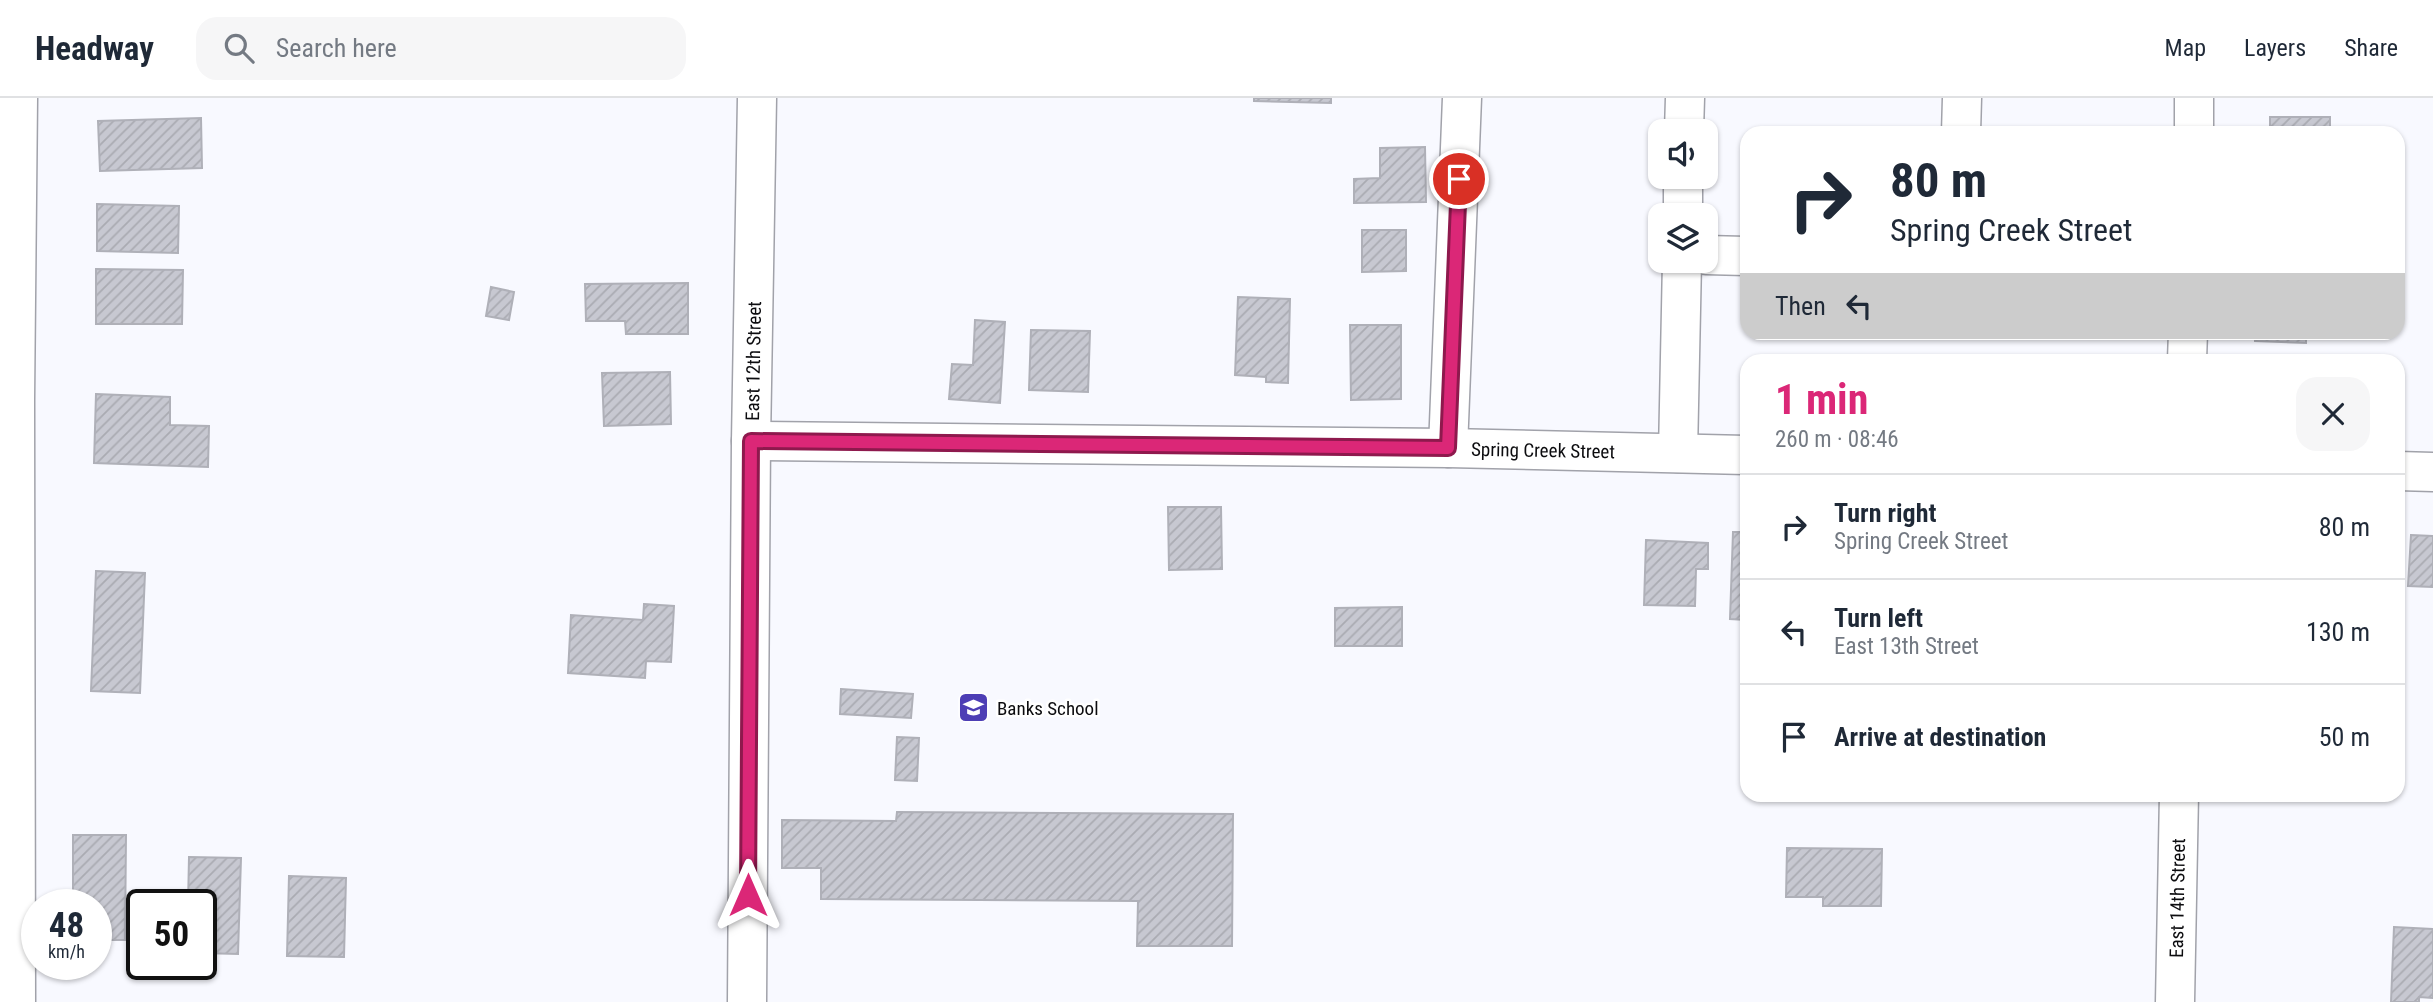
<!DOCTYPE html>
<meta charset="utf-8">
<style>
body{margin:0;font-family:"Roboto Condensed",sans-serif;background:#f6f6f7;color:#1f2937;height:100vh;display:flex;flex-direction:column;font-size:26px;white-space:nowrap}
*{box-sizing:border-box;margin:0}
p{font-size:23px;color:#747a83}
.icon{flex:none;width:38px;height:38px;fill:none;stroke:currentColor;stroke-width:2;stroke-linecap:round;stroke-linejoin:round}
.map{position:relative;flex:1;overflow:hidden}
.panel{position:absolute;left:1740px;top:256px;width:665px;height:448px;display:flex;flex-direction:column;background:#fff;border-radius:21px;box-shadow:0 2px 5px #0004}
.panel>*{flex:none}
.hud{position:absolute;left:1740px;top:28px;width:665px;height:214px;border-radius:21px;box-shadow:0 2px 5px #0004;background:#fff;color:#1f2937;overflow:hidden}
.buttons{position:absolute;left:1648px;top:21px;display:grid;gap:14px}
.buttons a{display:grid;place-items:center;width:70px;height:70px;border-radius:14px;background:#fff;box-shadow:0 2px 5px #0004;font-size:35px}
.speed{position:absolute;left:21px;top:791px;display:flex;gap:14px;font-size:35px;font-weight:700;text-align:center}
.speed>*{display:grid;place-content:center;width:91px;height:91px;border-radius:50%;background:#fff;box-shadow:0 2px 5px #0004;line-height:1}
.speed small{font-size:18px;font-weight:400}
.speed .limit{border:4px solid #111;border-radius:10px;background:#fff;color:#111}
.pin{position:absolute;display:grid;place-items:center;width:60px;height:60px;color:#fff;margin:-30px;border:4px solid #fff;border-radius:50%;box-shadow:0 2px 7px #0007}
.me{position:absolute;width:77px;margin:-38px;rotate:0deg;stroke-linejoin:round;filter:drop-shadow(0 0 5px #0008)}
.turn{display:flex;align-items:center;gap:24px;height:147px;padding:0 35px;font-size:32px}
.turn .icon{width:91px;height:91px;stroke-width:2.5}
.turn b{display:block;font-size:49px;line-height:60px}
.then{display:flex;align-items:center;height:66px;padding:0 35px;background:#0003;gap:14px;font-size:26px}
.round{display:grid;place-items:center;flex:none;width:74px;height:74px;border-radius:21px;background:#f6f6f7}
.overview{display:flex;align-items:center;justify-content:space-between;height:119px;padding:0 35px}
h1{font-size:42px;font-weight:700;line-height:52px;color:#db2777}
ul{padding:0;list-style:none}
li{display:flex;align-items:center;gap:21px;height:105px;padding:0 35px;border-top:2px solid #e0e1e3}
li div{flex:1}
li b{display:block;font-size:26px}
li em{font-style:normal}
header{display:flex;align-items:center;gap:42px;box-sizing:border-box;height:98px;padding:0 35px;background:#fff;border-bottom:2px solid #e0e1e3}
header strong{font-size:33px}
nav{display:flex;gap:38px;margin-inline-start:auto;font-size:24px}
.search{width:490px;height:63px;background:#f6f6f7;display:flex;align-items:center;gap:18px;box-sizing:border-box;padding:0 24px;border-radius:21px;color:#747a83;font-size:26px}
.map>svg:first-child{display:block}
</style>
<header>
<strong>Headway</strong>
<div class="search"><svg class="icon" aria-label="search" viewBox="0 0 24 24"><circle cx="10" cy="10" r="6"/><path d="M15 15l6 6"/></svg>Search here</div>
<nav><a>Map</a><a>Layers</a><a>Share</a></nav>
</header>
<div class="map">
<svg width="2433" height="904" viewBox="0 0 2433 904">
<defs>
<pattern id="building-hatch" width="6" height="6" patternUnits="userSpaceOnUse" patternTransform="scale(1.75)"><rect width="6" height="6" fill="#c7c8d1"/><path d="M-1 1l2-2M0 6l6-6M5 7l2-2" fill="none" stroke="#aaabb2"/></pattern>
</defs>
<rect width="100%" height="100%" fill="#f8f9ff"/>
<g fill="url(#building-hatch)" stroke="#afb0b8" stroke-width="2">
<path d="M1254,0H1331V5L1254,3Z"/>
<rect x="2270" y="19" width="60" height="16"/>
<path d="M201,20L202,70L100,73L98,23Z"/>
<path d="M1425,49L1426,104L1354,105V81L1380,80V50Z"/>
<path d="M97,106L179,108L178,155L97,153Z"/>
<path d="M1362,132H1406V173L1362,174Z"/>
<path d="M96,171L183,172L182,226H96Z"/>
<path d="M688,185V236H626L625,223H586L585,186Z"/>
<path d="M491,189L514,194L509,222L486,218Z"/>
<path d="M1238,199L1290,201L1288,285L1266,284V279L1235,277Z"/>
<path d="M975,222L1005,224L1000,305L949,301L952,266L973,267Z"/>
<path d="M1350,227H1401V301L1351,302Z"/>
<path d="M1031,232L1090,233L1088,294L1029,292Z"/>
<path d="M2255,234H2306V245L2255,243Z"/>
<path d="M670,274L671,326L604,328L602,275Z"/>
<path d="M96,296L170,299V327L209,328L208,369L94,365Z"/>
<path d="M1168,409H1221L1222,471L1169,472Z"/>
<path d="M1733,434H1746V522L1730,521Z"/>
<path d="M2411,437L2433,438V489L2408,488Z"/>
<path d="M1646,442L1708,445V471H1696L1695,508L1644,507Z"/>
<path d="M96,473L145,475L140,595L91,593Z"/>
<path d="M644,506L674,508L671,564L646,563L645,580L568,575L571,517L643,522Z"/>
<path d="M1402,509V548H1335V510Z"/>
<path d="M841,591L913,596L911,620L840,616Z"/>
<path d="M897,639L919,640L917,683L895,682Z"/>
<path d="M897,714L1233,716L1232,848H1137L1138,803L821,801V770H782V722L896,723Z"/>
<path d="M73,737H126L125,842H96V807H73Z"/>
<path d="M1787,750L1882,751L1881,808H1823V799H1786Z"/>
<path d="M189,759L241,760L238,856L201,855V807H188Z"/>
<path d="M289,778L346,780L344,859L287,858Z"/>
<path d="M2394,829L2433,831V900L2419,899V904H2391Z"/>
</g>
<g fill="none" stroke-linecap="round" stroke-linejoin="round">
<defs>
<g id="street">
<path d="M1684,33L1685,0"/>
<path d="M1961,35L1962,0"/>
<path d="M2194,35V0"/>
<path d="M1683,117V79"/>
<path d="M1706,157L1746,158"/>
<path d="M2187,262L2188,234"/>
<path d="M751,343L1448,350L1746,357"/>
<path d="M1448,350L1462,0"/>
<path d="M1678,355L1682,163"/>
<path d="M2398,373L2433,374"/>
<path d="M16,904L15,302L18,0"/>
<path d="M2175,904L2179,696"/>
</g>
<path id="secondary" d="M747,904L751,343L757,0"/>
</defs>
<use href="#street" stroke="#a1a2aa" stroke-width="41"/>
<use href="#secondary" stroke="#a1a2aa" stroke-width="41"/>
<use href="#street" stroke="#fff" stroke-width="38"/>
<use href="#secondary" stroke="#fff" stroke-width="38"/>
</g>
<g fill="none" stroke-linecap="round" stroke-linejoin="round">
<defs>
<path id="route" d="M748,797L751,343L1448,350L1459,81"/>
</defs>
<use href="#route" stroke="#8e194d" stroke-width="18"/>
<use href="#route" stroke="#db2777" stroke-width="12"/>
</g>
<defs>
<symbol id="school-square" viewBox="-11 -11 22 22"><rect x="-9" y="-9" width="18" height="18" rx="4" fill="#4d3eb5" stroke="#fff"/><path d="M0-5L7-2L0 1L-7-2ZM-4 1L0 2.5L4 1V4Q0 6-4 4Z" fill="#fff"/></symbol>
</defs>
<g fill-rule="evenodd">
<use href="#school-square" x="956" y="592" width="35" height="35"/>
</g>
<g text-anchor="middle" stroke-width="5" stroke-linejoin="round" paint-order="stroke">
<g font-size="19" fill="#0c0c0f" stroke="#fff">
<text transform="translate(753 263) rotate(-89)" y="7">East 12th Street</text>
<text transform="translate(1543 352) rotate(1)" y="7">Spring Creek Street</text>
<text transform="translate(2177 800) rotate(-89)" y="7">East 14th Street</text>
</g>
<g font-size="19" fill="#0c0c0f" stroke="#fff" text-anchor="start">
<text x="997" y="617">Banks School</text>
</g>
</g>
</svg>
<div class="buttons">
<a><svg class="icon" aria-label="sound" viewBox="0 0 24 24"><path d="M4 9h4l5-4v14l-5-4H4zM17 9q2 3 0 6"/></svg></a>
<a><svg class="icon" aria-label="layers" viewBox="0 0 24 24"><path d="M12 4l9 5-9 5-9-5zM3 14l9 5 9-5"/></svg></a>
</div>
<div class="speed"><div>48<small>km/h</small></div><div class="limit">50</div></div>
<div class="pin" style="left:1459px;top:81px;background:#d93025"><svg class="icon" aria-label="arrive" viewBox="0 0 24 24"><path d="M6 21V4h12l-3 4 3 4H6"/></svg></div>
<svg class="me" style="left:748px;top:797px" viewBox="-20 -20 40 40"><path d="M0-17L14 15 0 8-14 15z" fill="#db2777" stroke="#fff" stroke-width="4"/></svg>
<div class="hud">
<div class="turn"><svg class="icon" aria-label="right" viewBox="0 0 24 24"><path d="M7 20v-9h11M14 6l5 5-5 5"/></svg><div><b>80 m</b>Spring Creek Street</div></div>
<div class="then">Then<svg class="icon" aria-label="left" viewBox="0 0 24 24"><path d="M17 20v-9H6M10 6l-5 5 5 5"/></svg></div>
</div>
<section class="panel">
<div class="overview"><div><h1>1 min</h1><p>260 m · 08:46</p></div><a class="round"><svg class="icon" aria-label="close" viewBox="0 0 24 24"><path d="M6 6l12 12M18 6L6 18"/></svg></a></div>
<ul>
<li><svg class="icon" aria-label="right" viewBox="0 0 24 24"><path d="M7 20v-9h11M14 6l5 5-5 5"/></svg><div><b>Turn right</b><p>Spring Creek Street</p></div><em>80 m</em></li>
<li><svg class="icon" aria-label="left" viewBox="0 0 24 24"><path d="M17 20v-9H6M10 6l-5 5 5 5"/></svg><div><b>Turn left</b><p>East 13th Street</p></div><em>130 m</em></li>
<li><svg class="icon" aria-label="arrive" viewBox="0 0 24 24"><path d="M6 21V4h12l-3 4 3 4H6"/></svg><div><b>Arrive at destination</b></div><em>50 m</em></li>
</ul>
</section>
</div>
